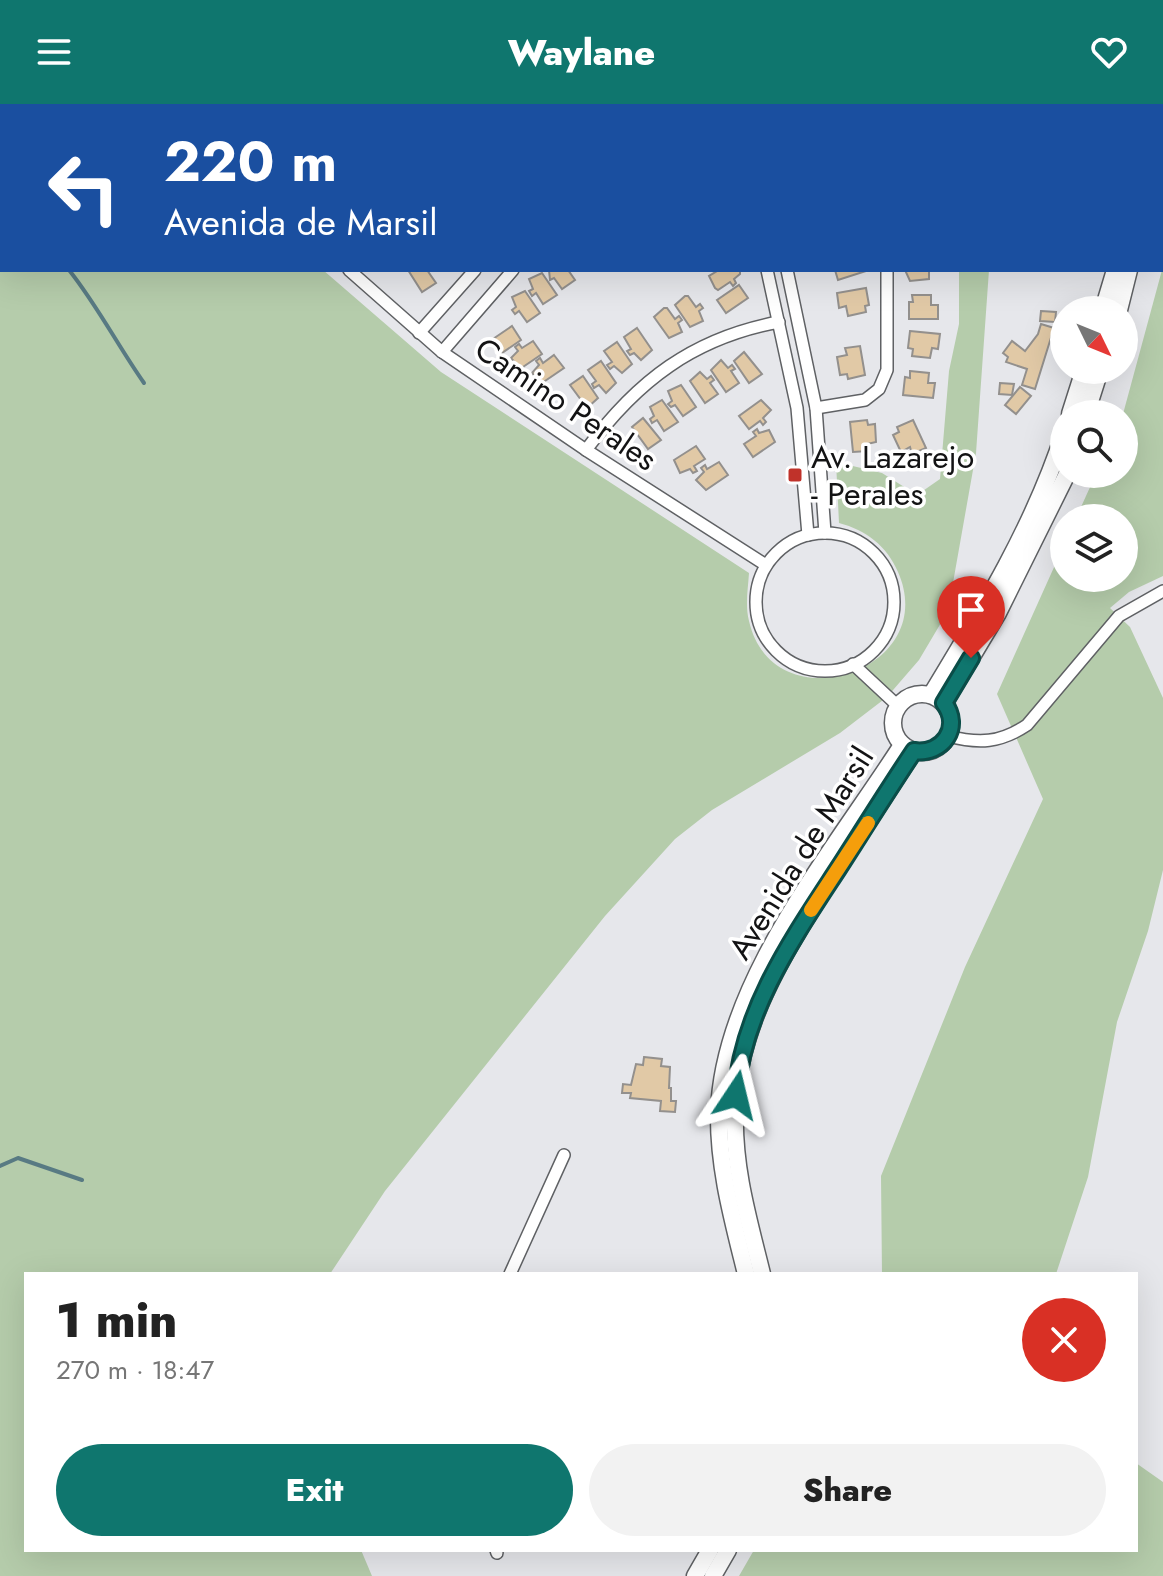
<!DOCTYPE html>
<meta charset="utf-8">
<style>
body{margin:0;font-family:Jost,sans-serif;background:#f2f2f2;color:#222;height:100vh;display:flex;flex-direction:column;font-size:30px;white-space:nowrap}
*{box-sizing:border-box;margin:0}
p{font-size:26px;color:#767676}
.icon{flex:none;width:44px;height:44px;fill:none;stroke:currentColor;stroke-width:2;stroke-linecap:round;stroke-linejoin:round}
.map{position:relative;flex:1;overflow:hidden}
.details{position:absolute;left:24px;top:1168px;width:1114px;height:280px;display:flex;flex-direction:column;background:#fff;border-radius:0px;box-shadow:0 8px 32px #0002}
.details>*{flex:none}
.guide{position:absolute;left:0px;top:0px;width:1164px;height:168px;box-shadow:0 8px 32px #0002;background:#1a4fa0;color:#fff;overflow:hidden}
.needle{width:52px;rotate:133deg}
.tools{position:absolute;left:1050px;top:192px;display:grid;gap:16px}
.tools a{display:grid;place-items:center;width:88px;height:88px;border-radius:50%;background:#fff;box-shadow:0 8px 32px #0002;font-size:40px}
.pin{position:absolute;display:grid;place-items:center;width:68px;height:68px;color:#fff;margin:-82px -34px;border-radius:50% 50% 50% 0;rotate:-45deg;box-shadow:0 0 8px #0007}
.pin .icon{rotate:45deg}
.me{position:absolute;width:88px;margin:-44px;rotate:10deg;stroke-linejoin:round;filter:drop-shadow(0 0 6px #0008)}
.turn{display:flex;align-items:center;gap:28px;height:168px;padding:0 32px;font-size:36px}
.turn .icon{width:104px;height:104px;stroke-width:2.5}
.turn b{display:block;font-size:56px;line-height:68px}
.round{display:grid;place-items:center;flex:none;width:84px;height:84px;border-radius:42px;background:#f2f2f2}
.head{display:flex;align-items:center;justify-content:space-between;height:136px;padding:0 32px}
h1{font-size:48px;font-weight:800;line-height:60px}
.button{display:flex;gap:16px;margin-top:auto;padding:16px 32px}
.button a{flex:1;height:92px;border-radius:48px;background:#0f766e;color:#fff;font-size:32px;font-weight:800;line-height:92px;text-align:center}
.button a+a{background:#f2f2f2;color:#222}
header{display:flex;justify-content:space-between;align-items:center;height:104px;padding:0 32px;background:#0f766e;color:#fff;font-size:36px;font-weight:800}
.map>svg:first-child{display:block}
</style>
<header><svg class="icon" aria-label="menu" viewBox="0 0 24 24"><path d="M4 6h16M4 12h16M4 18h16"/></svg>Waylane<svg class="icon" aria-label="heart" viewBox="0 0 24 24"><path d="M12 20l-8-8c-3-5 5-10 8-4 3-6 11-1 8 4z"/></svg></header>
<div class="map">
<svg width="1163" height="1472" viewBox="0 0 1163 1472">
<rect width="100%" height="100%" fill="#e6e7eb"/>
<g fill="#b5ccab">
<path d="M0,7L2,166H323L441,268L749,469C748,485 745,501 749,517C773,622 942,568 898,468C887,442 866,426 839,419L836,358L882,369L917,391L940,375L949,267L959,220V166H989L976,349L948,507L919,556L887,593L840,629L712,706L675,735L605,812L385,1087L330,1170H26V1446H361L372,1472H0Z"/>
<path d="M1163,152V472L1129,488L1110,504L1130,523L1163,594V766L1148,827L1117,918L1088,1073L1056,1170H882L881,1072L965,863L1043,695L997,590L1064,441V474H1124V414H1076L1096,370H1124L1123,310L1162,166Z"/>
<path d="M1136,1359L1163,1378V1472H739L754,1446H1136Z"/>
</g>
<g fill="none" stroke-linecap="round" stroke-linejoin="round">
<g stroke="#587a83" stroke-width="4">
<path d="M0,46L2,47"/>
<path d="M69,166C97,201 118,242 144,279"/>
<path d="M0,1062L18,1054L82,1076"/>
</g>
</g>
<g fill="#e1c9a6" stroke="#93908d" stroke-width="2">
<path d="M408,166H427L436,179L422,188Z"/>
<path d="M549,166H568L575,176L562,185L554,174L550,176Z"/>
<path d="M719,166H740V170L734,175L736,179L733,182L730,178L718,186L715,184L709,172Z"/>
<path d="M835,166H866V167L838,176Z"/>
<path d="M905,166H929V175L910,177Z"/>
<path d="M542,169L557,191L543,200L536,189L532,192L529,187L533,185L529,175Z"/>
<path d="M739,181L748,194L726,209L717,196Z"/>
<path d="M866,184L869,201L865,202L866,208L848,212L846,202L839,204L837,189Z"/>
<path d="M525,187L540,209L527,218L519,207L515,210L512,206L516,203L512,193Z"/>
<path d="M912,191H931V201H938V215H909V198H913Z"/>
<path d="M685,192H688L696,203L700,200L703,204L699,207L703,217L690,223L675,201Z"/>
<path d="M664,204H667L675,215L679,212L682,216L678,219L682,228L669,234L654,213Z"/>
<path d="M1041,207L1056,208L1055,218L1040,217Z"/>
<path d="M1041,220L1054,224L1035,285L1022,281L1027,265L1006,258L1008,253L1003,249L1012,237L1025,247L1038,230Z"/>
<path d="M512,222L521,236L499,251L490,237Z"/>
<path d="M637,224L652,246L641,256L634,249L630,251L627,247L631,245L624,233Z"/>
<path d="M910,227L940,230L938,245L932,244L930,254L912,252L913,245L908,244Z"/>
<path d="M533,237L542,250L520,265L511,254L518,247L515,243L519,240L522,244Z"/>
<path d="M617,238L632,260L622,269L614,262L610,265L607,261L612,258L604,247Z"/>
<path d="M860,242L865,271L848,275L847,270L840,271L837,253L847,251L845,244Z"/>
<path d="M744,248L762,270L749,279L734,257Z"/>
<path d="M554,251L564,264L542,279L532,269L539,261L536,257L540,254L543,259Z"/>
<path d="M721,256L728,264L732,261L735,265L731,267L739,279L726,288L711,266Z"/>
<path d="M601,257L616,279L606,289L599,281L594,284L592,280L596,277L588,266Z"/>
<path d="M910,267L929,269L928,279H935L933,294L903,291L905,273L910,274Z"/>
<path d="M700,268L707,275L711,272L714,276L710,279L718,290L705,299L690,277Z"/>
<path d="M583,272L598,294L587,304L570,281Z"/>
<path d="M1000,279L1014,280L1012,291L999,290Z"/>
<path d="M681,281L696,303L683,312L675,301L671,303L668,300L672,297L668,287Z"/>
<path d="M1020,283L1031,292L1016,310L1005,301Z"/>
<path d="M662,296L678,318L664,327L657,316L652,319L650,315L654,312L650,303Z"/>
<path d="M761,296L771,306L763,314L766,318L763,321L760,317L749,325L739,312Z"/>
<path d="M643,314L661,336L648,345L632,323Z"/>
<path d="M867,316L868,321L875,320L876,338L867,340L868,347L853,348L850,318Z"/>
<path d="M913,316L926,344L912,350L910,343L901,348L893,331L899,328L897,323Z"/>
<path d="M757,325L759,329L769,326L775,338L753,353L744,340L756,332L753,328Z"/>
<path d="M696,342L705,355L694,362L697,367L693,369L690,365L680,369L674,356Z"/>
<path d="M719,358L728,371L706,386L696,376L704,368L701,364L705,361L707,365Z"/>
<path d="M644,953L662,955L661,962L670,963L669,984H671V997H676L675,1008L660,1007L661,997L630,994L631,989H622L623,980L631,981L636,960L643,961Z"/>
</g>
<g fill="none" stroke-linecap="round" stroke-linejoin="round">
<defs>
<g id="street">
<path d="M193,0L195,2"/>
<path d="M488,0L489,2"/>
<path d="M707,0L708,2"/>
<path d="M726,0L727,2"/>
<path d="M832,0L834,2"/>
<path d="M113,2L114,0"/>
<path d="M349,166L442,248L586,346L766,461"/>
<path d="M767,166L797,304L808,431"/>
<path d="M787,166L816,304L825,429"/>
<path d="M419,229L475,166"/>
<path d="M442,248L513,166"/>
<path d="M816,304L865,296L879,285L887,266V166"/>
<path d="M586,346C637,277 693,234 779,218"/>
<circle cx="825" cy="498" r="69"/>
<path d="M853,560L898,602"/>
<path d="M948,632C979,640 1000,639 1027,621L1119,512L1163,487"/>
<path d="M510,1170L564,1051"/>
<path d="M496,1446L497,1449"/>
</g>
<g id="secondary">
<path d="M1137,2V0"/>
<path d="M1151,2V0"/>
<path d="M1103,206L1115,166"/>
<path d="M1119,206L1129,166"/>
<path d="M1070,310L1084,266"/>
<path d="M1086,310L1100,266"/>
<circle cx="922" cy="619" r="29"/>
<path d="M931,591C982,507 1034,422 1064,329"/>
<path d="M944,599L998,509L1067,370"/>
<path d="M746,1170C733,1117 718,1064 719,1008C723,878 834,747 902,641"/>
<path d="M762,1170C749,1117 733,1064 735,1008C737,919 788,843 834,770C861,729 887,688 914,647"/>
<path d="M695,1472L710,1446"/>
<path d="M713,1472L728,1446"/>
</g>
</defs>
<use href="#street" stroke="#5f6164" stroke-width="14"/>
<use href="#secondary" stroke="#5f6164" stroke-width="19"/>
<use href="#street" stroke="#fff" stroke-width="11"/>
<use href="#secondary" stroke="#fff" stroke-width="16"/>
</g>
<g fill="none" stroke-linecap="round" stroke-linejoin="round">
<defs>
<path id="route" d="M736,991C742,907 793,834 838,765C863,726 888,686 914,647C943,651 962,623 944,599L971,554"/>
</defs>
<use href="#route" stroke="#0a4d48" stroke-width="20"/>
<use href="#route" stroke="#0f766e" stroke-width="14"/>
<path stroke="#f59e0b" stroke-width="14" d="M811,806L868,719"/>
</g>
<rect fill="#c0322a" stroke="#fff" stroke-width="3" x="787" y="363" width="16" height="16" rx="4"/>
<g text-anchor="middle" stroke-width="7" stroke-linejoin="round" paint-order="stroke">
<g font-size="32" fill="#131314" stroke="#fff">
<text transform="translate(566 300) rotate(34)" y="11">Camino Perales</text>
<text transform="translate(801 749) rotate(-58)" y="11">Avenida de Marsil</text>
</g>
<g font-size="32" fill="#131314" stroke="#fff" text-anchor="start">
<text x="811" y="364">Av. Lazarejo<tspan x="811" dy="37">- Perales</tspan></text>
</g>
</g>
</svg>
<div class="tools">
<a><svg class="needle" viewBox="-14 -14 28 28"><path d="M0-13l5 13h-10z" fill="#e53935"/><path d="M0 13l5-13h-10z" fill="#767676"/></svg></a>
<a><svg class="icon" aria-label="search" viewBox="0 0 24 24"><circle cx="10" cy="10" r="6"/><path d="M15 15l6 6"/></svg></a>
<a><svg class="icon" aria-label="layers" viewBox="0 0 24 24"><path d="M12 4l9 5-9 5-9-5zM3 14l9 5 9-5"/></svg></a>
</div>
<div class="pin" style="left:971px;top:554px;background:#d93025"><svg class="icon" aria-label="arrive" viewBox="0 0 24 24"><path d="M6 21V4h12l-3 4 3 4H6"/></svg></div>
<svg class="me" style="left:736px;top:991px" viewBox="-20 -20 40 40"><path d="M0-17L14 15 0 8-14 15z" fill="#0f766e" stroke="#fff" stroke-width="4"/></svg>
<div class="guide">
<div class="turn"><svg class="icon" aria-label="left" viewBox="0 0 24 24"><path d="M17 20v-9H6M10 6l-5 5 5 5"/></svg><div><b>220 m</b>Avenida de Marsil</div></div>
</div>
<section class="details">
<div class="head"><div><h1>1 min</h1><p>270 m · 18:47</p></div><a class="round" style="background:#d93025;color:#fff"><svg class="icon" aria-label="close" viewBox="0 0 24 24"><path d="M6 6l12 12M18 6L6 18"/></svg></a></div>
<div class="button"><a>Exit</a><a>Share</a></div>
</section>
</div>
